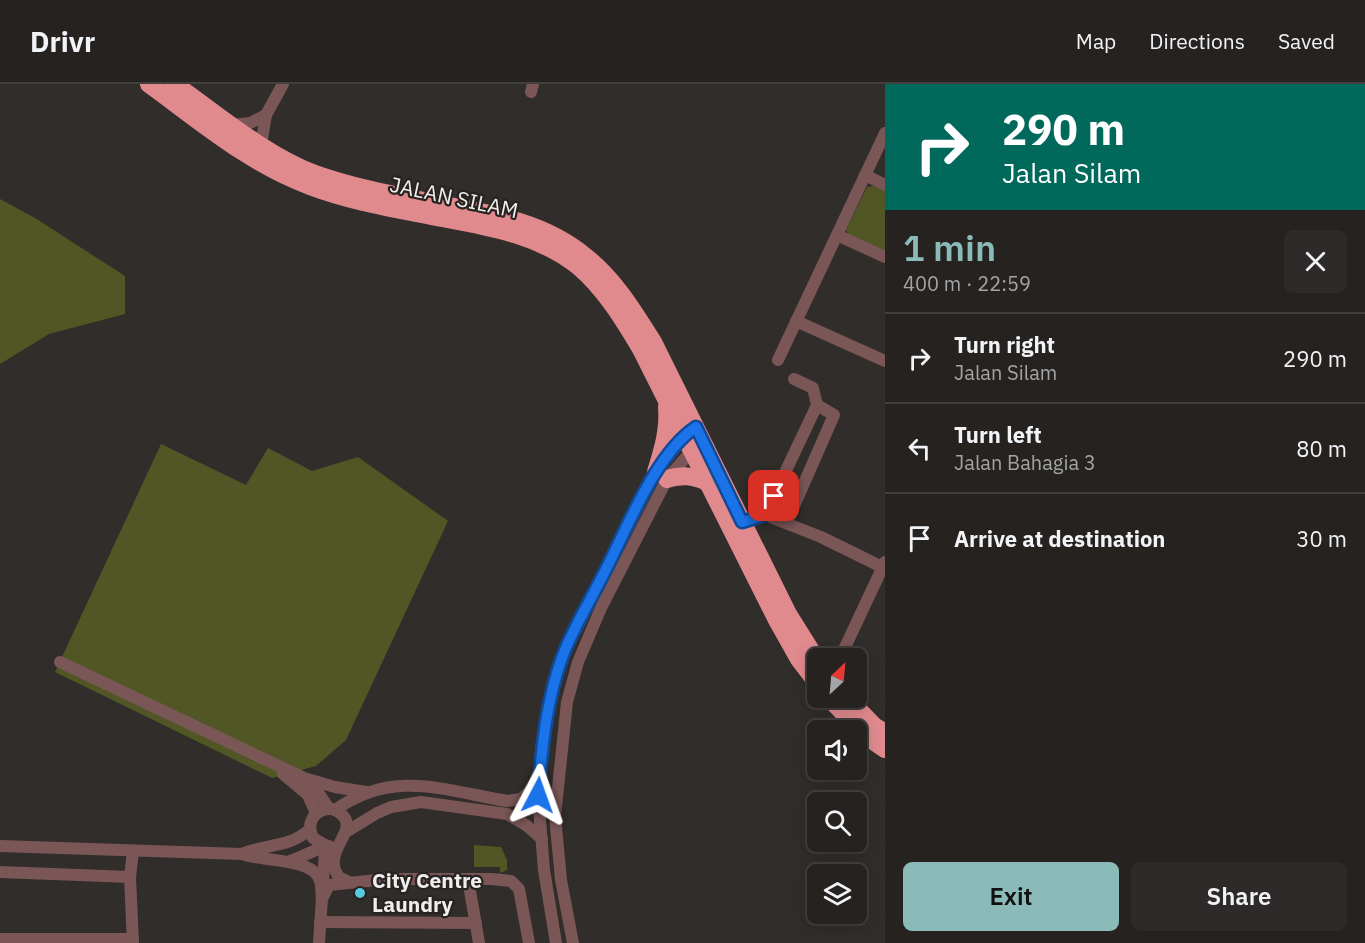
<!DOCTYPE html>
<meta charset="utf-8">
<style>
body{margin:0;font-family:"IBM Plex Sans",sans-serif;background:#2d2a29;color:#f1f3f6;height:100vh;display:flex;flex-direction:column;font-size:22px;white-space:nowrap}
*{box-sizing:border-box;margin:0}
p{font-size:20px;color:#a3a4a5}
.icon{flex:none;width:33px;height:33px;fill:none;stroke:currentColor;stroke-width:2;stroke-linecap:round;stroke-linejoin:round}
.map{position:relative;flex:1;overflow:hidden}
.drawer{display:flex;flex-direction:column;background:#252220;width:480px}
.drawer>*{flex:none}
.banner{background:#00695c;color:#fff;overflow:hidden}
.needle{width:39px;rotate:26deg}
.buttons{position:absolute;left:807px;top:564px;display:grid;gap:12px}
.buttons a{display:grid;place-items:center;width:60px;height:60px;border-radius:9px;background:#252220;box-shadow:0 3px 15px #0003,0 0 0 2px #423f3e;font-size:30px}
.pin{position:absolute;display:grid;place-items:center;width:51px;height:51px;color:#fff;margin:-26px;border-radius:12px;box-shadow:0 3px 9px #0006}
.me{position:absolute;width:66px;margin:-33px;rotate:4deg;stroke-linejoin:round;filter:drop-shadow(0 0 4px #0008)}
.turn{display:flex;align-items:center;gap:21px;height:126px;padding:0 18px;font-size:27px}
.turn .icon{width:78px;height:78px;stroke-width:2.5}
.turn b{display:block;font-size:42px;line-height:51px}
.round{display:grid;place-items:center;flex:none;width:63px;height:63px;border-radius:9px;background:#2d2a29}
.head{display:flex;align-items:center;justify-content:space-between;height:102px;padding:0 18px}
h1{font-size:36px;font-weight:600;line-height:45px;color:#8bbbb9}
.action{display:flex;gap:12px;margin-top:auto;padding:12px 18px}
.action a{flex:1;height:69px;border-radius:9px;background:#8bbbb9;color:#111;font-size:24px;font-weight:600;line-height:69px;text-align:center}
.action a+a{background:#2d2a29;color:#f1f3f6}
ul{padding:0;list-style:none}
li{display:flex;align-items:center;gap:18px;height:90px;padding:0 18px;border-top:2px solid #423f3e}
li div{flex:1}
li b{display:block;font-size:22px}
li em{font-style:normal}
header{display:flex;align-items:center;gap:36px;box-sizing:border-box;height:84px;padding:0 30px;background:#252220;border-bottom:2px solid #423f3e}
header strong{font-size:28px}
nav{display:flex;gap:33px;margin-inline-start:auto;font-size:21px}
main{display:flex;flex:1;min-height:0}
.map>svg:first-child{display:block}
</style>
<header>
<strong>Drivr</strong>
<nav><a>Map</a><a>Directions</a><a>Saved</a></nav>
</header>
<main>
<div class="map">
<svg width="885" height="859" viewBox="0 0 885 859">
<rect width="100%" height="100%" fill="#312d2b"/>
<g fill="#515625">
<path d="M874,102L885,107V168L849,152L846,146L867,103Z"/>
<path d="M0,115L35,134L125,192V230L49,250L0,280Z"/>
<path d="M161,360L246,401L268,364L312,387L358,373L448,437L346,656L316,682L272,694L55,588Z"/>
<path d="M474,761L501,763L507,776V786L500,789V783H474Z"/>
</g>
<g fill="none" stroke-linecap="round" stroke-linejoin="round">
<g stroke="#7a5657" stroke-width="12">
<path d="M531,8L533,0"/>
<path d="M232,41L250,39L266,31"/>
<path d="M261,61L266,31L283,0"/>
<path d="M865,91L885,101"/>
<path d="M837,151L885,173"/>
<path d="M796,237L885,277"/>
<path d="M778,276L885,49"/>
<path d="M765,431L821,453L882,483"/>
<path d="M742,438L765,431L817,321L813,304L794,295"/>
<path d="M787,438L834,331L817,321"/>
<path d="M840,574L885,478"/>
<path d="M60,578L304,694L335,703L366,708"/>
<path d="M283,690L308,711L316,729"/>
<path d="M305,695L318,708L329,725"/>
<path d="M335,726C394,685 442,706 507,717L521,715L539,699"/>
<path d="M346,748L377,729L391,723L421,718L507,730L526,741L542,755"/>
<path d="M325,761L313,754C305,737 316,724 333,725C370,742 318,765 339,793L349,798"/>
<path d="M0,762L242,770C261,778 314,773 320,797C322,802 321,810 322,816"/>
<path d="M242,770C265,760 290,764 310,745"/>
<path d="M290,777C300,774 322,762 329,762"/>
<path d="M0,788L130,793"/>
<path d="M468,795L479,859"/>
<path d="M322,815L329,801L387,795H492L511,797L519,805L529,859"/>
<path d="M320,838L476,839"/>
<path d="M0,855H133"/>
<path d="M133,859L130,793L133,767"/>
<path d="M319,859L325,768"/>
<path d="M556,859L544,786L538,711L542,658L551,614L563,571L656,388L688,348"/>
<path d="M573,859L561,796L555,732L567,618L578,578L601,524L667,395L695,363"/>
</g>
<g stroke="#e18a8e" stroke-width="18">
<path d="M149,0C200,37 250,80 310,102C352,118 398,125 442,134C490,143 539,151 578,182C605,205 623,235 641,265L777,536L799,575L818,600"/>
<path d="M174,0C217,30 266,72 315,90C357,105 400,112 443,121C494,130 546,139 586,173C615,196 634,228 653,258L788,530L818,578"/>
<path d="M656,388C663,365 669,346 667,322"/>
<path d="M667,395C682,391 692,391 707,398"/>
<path d="M829,614L866,652L885,665"/>
<path d="M847,614L874,642L885,649"/>
</g>
</g>
<g fill="none" stroke-linecap="round" stroke-linejoin="round">
<defs>
<path id="route" d="M538,711C542,664 546,616 563,571C573,545 589,519 602,493C626,448 654,371 696,343L742,438L765,431L774,412"/>
</defs>
<use href="#route" stroke="#114b97" stroke-width="15"/>
<use href="#route" stroke="#1a73e8" stroke-width="10"/>
</g>
<circle fill="#55cadf" stroke="#272321" stroke-width="2" cx="360" cy="809" r="6"/>
<g text-anchor="middle" stroke-width="4.5" stroke-linejoin="round" paint-order="stroke">
<g font-size="21" fill="#f0edec" stroke="#272321">
<text transform="translate(454 114) rotate(12)" y="7">JALAN SILAM</text>
</g>
<g font-size="21" font-weight="bold" fill="#f0edec" stroke="#272321" text-anchor="start">
<text x="372" y="804">City Centre<tspan x="372" dy="24">Laundry</tspan></text>
</g>
</g>
</svg>
<div class="buttons">
<a><svg class="needle" viewBox="-14 -14 28 28"><path d="M0-13l5 13h-10z" fill="#e53935"/><path d="M0 13l5-13h-10z" fill="#a3a4a5"/></svg></a>
<a><svg class="icon" aria-label="sound" viewBox="0 0 24 24"><path d="M4 9h4l5-4v14l-5-4H4zM17 9q2 3 0 6"/></svg></a>
<a><svg class="icon" aria-label="search" viewBox="0 0 24 24"><circle cx="10" cy="10" r="6"/><path d="M15 15l6 6"/></svg></a>
<a><svg class="icon" aria-label="layers" viewBox="0 0 24 24"><path d="M12 4l9 5-9 5-9-5zM3 14l9 5 9-5"/></svg></a>
</div>
<div class="pin" style="left:774px;top:412px;background:#d93025"><svg class="icon" aria-label="arrive" viewBox="0 0 24 24"><path d="M6 21V4h12l-3 4 3 4H6"/></svg></div>
<svg class="me" style="left:538px;top:711px" viewBox="-20 -20 40 40"><path d="M0-17L14 15 0 8-14 15z" fill="#1a73e8" stroke="#fff" stroke-width="4"/></svg>
</div>
<section class="drawer">
<div class="banner">
<div class="turn"><svg class="icon" aria-label="right" viewBox="0 0 24 24"><path d="M7 20v-9h11M14 6l5 5-5 5"/></svg><div><b>290 m</b>Jalan Silam</div></div>
</div>
<div class="head"><div><h1>1 min</h1><p>400 m · 22:59</p></div><a class="round"><svg class="icon" aria-label="close" viewBox="0 0 24 24"><path d="M6 6l12 12M18 6L6 18"/></svg></a></div>
<ul>
<li><svg class="icon" aria-label="right" viewBox="0 0 24 24"><path d="M7 20v-9h11M14 6l5 5-5 5"/></svg><div><b>Turn right</b><p>Jalan Silam</p></div><em>290 m</em></li>
<li><svg class="icon" aria-label="left" viewBox="0 0 24 24"><path d="M17 20v-9H6M10 6l-5 5 5 5"/></svg><div><b>Turn left</b><p>Jalan Bahagia 3</p></div><em>80 m</em></li>
<li><svg class="icon" aria-label="arrive" viewBox="0 0 24 24"><path d="M6 21V4h12l-3 4 3 4H6"/></svg><div><b>Arrive at destination</b></div><em>30 m</em></li>
</ul>
<div class="action"><a>Exit</a><a>Share</a></div>
</section>
</main>
